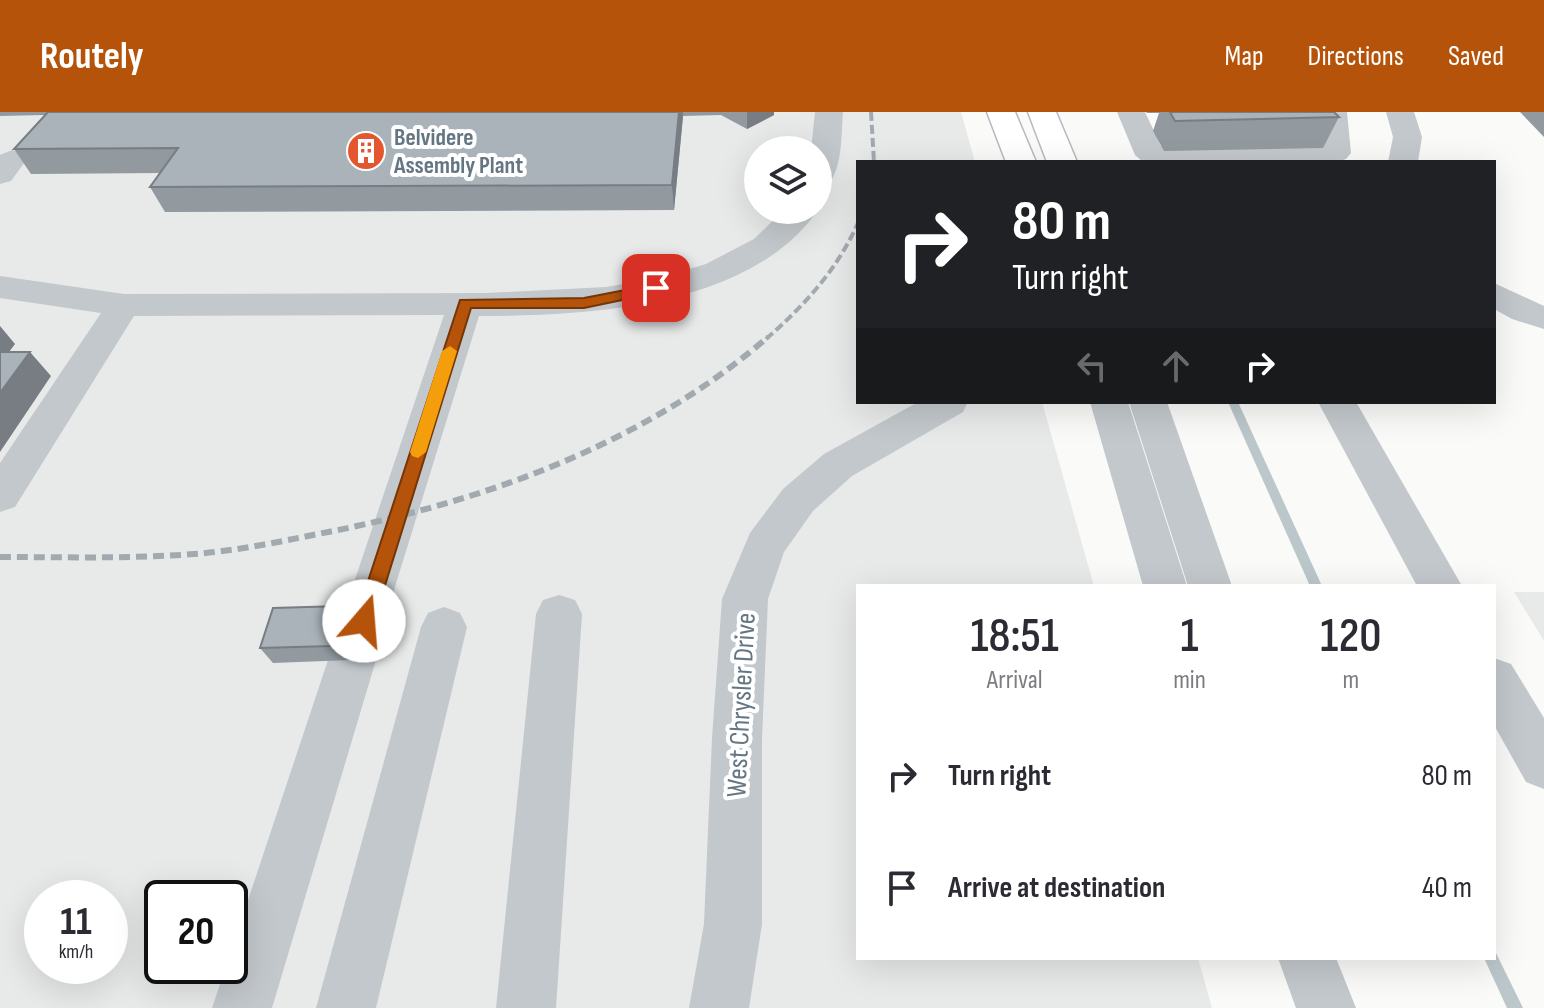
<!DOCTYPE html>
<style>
body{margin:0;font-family:"Sofia Sans Condensed",sans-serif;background:#f7f7f7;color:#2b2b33;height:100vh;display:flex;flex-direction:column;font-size:30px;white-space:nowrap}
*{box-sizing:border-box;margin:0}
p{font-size:26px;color:#7c7c81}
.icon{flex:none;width:44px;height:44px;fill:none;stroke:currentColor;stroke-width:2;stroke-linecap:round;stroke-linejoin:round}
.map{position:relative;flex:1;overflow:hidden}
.panel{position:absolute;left:856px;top:472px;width:640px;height:376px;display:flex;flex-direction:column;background:#fff;border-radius:0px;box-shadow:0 8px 32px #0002}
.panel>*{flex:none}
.banner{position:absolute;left:856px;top:48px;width:640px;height:244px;border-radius:0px;box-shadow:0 8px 32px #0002;background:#202124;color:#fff;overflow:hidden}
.controls{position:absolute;left:744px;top:24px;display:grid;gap:16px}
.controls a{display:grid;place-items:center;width:88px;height:88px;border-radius:50%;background:#fff;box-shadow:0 8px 32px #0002;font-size:40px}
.speed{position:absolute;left:24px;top:768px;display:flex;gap:16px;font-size:40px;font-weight:700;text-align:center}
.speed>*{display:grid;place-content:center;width:104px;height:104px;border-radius:50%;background:#fff;box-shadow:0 8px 32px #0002;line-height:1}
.speed small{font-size:20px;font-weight:400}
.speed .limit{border:4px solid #111;border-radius:12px;background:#fff;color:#111}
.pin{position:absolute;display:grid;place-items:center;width:68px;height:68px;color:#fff;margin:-34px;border-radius:16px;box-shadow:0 4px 12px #0006}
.me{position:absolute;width:88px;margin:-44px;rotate:18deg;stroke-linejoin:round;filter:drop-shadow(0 0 6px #0008)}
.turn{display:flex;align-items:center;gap:28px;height:168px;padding:0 24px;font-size:36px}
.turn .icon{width:104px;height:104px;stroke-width:2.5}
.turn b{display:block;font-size:56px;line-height:68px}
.lanes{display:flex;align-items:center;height:76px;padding:0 24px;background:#0003;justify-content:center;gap:40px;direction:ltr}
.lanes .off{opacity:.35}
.eta{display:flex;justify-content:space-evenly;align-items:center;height:136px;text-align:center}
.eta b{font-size:48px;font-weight:600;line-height:56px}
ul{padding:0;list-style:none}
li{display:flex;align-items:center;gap:24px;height:112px;padding:0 24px}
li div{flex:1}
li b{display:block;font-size:30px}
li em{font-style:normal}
header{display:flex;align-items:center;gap:48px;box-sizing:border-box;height:112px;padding:0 40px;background:#b45309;color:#fff}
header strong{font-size:38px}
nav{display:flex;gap:44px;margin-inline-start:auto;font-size:28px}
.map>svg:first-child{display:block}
</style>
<header>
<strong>Routely</strong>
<nav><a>Map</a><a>Directions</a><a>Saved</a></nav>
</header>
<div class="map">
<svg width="1544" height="896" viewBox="0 0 1544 896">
<rect width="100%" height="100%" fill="#fafaf8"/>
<g fill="#e8e9e9" fill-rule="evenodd">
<path d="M0,0H961L975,50H858V290H1042L1094,474H858V846H1198L1212,896H0ZM758,38H818V98H758ZM42,786H110V854H42ZM162,786H230V854H162Z"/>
<path d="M1514,480H1544V529Z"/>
</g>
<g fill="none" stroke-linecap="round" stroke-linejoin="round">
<g fill="#bbc7cb" fill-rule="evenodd">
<path d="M1228,290H1238L1322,474H1310Z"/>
<path d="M1494,840L1496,841L1523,896H1507L1484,846H1494Z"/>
</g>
<defs>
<g id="major">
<path d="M987,0H1015L1036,50H1006Z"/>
<path d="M1028,0H1056L1077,50H1047Z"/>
</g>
</defs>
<use href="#major" stroke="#b5babe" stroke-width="3"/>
<g fill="#c3c8cc" fill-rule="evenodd">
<path d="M815,0H843C841,24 843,52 829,72L818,75V38H811Z"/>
<path d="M1117,0H1145L1161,34L1321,32L1319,0H1347L1351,41L1346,47L1336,50H1143L1135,43Z"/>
<path d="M1386,0H1414L1422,25L1418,50H1388L1393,25Z"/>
<path d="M12,38L22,41L27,47L11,69L0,72V43Z"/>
<path d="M784,98H818C750,196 587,204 479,204L380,523L364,529L348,523L341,509L444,203L134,204L15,395L0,400V351L101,201L0,186V164L124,182L486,181L606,175L660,166L706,152L754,127Z"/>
<path d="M1494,171L1544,194V217L1512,207L1494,197Z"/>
<path d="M918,290H968L963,300L852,364L813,399L784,440L768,487L762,626V812L749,896H689L704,812L712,626L722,487L750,421L783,377L824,342Z"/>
<path d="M1090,290H1128L1187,474H1143Z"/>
<path d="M1129,290H1167L1232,474H1188Z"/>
<path d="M1318,290H1356L1462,474H1417Z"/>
<path d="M559,483L575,488L582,502L556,896H496L536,502L543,488Z"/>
<path d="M444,495L460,501L467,515L376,896H316L421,515L428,501Z"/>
<path d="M352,527L369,533L376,548L272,896H212L226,854H230V842L328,548L335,533Z"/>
<path d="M1494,546L1511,552L1544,606V677L1526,670L1494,613Z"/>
<path d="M1278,846H1336L1356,896H1296Z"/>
</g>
<use href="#major" fill="#fff" fill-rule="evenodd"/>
<g stroke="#a2aab0" stroke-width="4" stroke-dasharray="9 4" stroke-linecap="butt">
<path d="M871,0L874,50"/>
<path d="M766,227C804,194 837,158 858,111"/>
</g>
<path stroke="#a2aab0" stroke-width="6" stroke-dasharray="11 6" stroke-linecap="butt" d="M0,445C64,445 130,447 194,442C233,439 274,431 313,423C476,392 641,335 768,225"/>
</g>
<g fill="#929a9f">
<path d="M0,0H774V3L747,17L721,3L683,4L674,98L165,100L150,75L160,61L31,62L14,37L45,3L0,4Z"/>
<path d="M1146,0H1334L1339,5L1323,36L1164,39L1153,19L1159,1H1147Z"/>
<path d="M1520,0H1544V25Z"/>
<path d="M376,493L386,508L376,547L273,551L260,536Z"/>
</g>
<g fill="#777d82">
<path d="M679,0H683V4L674,98L672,73Z"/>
<path d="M747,0H774V3L747,17Z"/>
<path d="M0,214L15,232L0,252Z"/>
<path d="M30,240L51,264L0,340V281Z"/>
<path d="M376,493L386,508L376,547L366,533Z"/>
</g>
<g fill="#aab3b9" stroke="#777d82" stroke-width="2">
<path d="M48,0H679L672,73L150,75L178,36L14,37Z"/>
<path d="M1170,0H1334L1339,5L1175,9Z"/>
<path d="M0,240H30L0,281Z"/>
<path d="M376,493L366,533L260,536L273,496Z"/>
</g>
<path fill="#b45309" stroke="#753606" stroke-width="2" d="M656,172L661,173V180L584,196H471L374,509L371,515H358L355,509L460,188L584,186Z"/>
<path fill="#f59e0b" d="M450,234L457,239L426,340L418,346L412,344L410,340L442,239Z"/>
<defs>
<symbol id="building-disc" viewBox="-11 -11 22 22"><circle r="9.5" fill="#e4572e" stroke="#fff"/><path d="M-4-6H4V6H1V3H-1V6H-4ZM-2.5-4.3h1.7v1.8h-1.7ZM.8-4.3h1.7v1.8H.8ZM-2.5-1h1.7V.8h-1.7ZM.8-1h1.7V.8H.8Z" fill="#fff"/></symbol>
</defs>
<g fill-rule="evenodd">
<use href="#building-disc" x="344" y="17" width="44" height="44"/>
</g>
<g text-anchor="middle" stroke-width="8" stroke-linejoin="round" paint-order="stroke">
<g font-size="24" font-weight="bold" fill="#657683" stroke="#fff" text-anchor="start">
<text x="394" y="33">Belvidere<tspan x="394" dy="28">Assembly Plant</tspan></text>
</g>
<g font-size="28" fill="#657683" stroke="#fff">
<text transform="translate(740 593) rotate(-87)" y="10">West Chrysler Drive</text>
</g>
</g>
</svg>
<div class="controls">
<a><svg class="icon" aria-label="layers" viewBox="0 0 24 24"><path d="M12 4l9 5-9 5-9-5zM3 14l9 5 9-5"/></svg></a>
</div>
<div class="speed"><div>11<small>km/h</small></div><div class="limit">20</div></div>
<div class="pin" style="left:656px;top:176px;background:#d93025"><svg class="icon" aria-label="arrive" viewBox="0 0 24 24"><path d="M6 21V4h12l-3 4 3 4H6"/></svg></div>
<svg class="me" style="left:364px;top:509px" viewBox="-20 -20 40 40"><circle r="19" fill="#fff"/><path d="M0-13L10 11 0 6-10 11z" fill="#b45309"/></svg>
<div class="banner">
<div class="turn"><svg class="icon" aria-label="right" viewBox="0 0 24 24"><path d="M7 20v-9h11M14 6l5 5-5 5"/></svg><div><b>80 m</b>Turn right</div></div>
<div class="lanes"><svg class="icon off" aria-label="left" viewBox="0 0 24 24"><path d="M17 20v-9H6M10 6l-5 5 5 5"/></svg><svg class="icon off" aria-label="ahead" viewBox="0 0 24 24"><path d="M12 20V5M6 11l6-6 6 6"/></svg><svg class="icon" aria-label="right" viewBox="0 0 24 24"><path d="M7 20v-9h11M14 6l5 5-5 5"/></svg></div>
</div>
<section class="panel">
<div class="eta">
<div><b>18:51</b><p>Arrival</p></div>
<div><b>1</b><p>min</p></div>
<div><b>120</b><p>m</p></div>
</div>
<ul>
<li><svg class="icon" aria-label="right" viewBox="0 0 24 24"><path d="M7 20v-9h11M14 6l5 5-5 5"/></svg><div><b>Turn right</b></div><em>80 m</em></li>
<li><svg class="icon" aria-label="arrive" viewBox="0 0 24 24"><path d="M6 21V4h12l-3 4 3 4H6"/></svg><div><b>Arrive at destination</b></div><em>40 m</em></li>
</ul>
</section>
</div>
